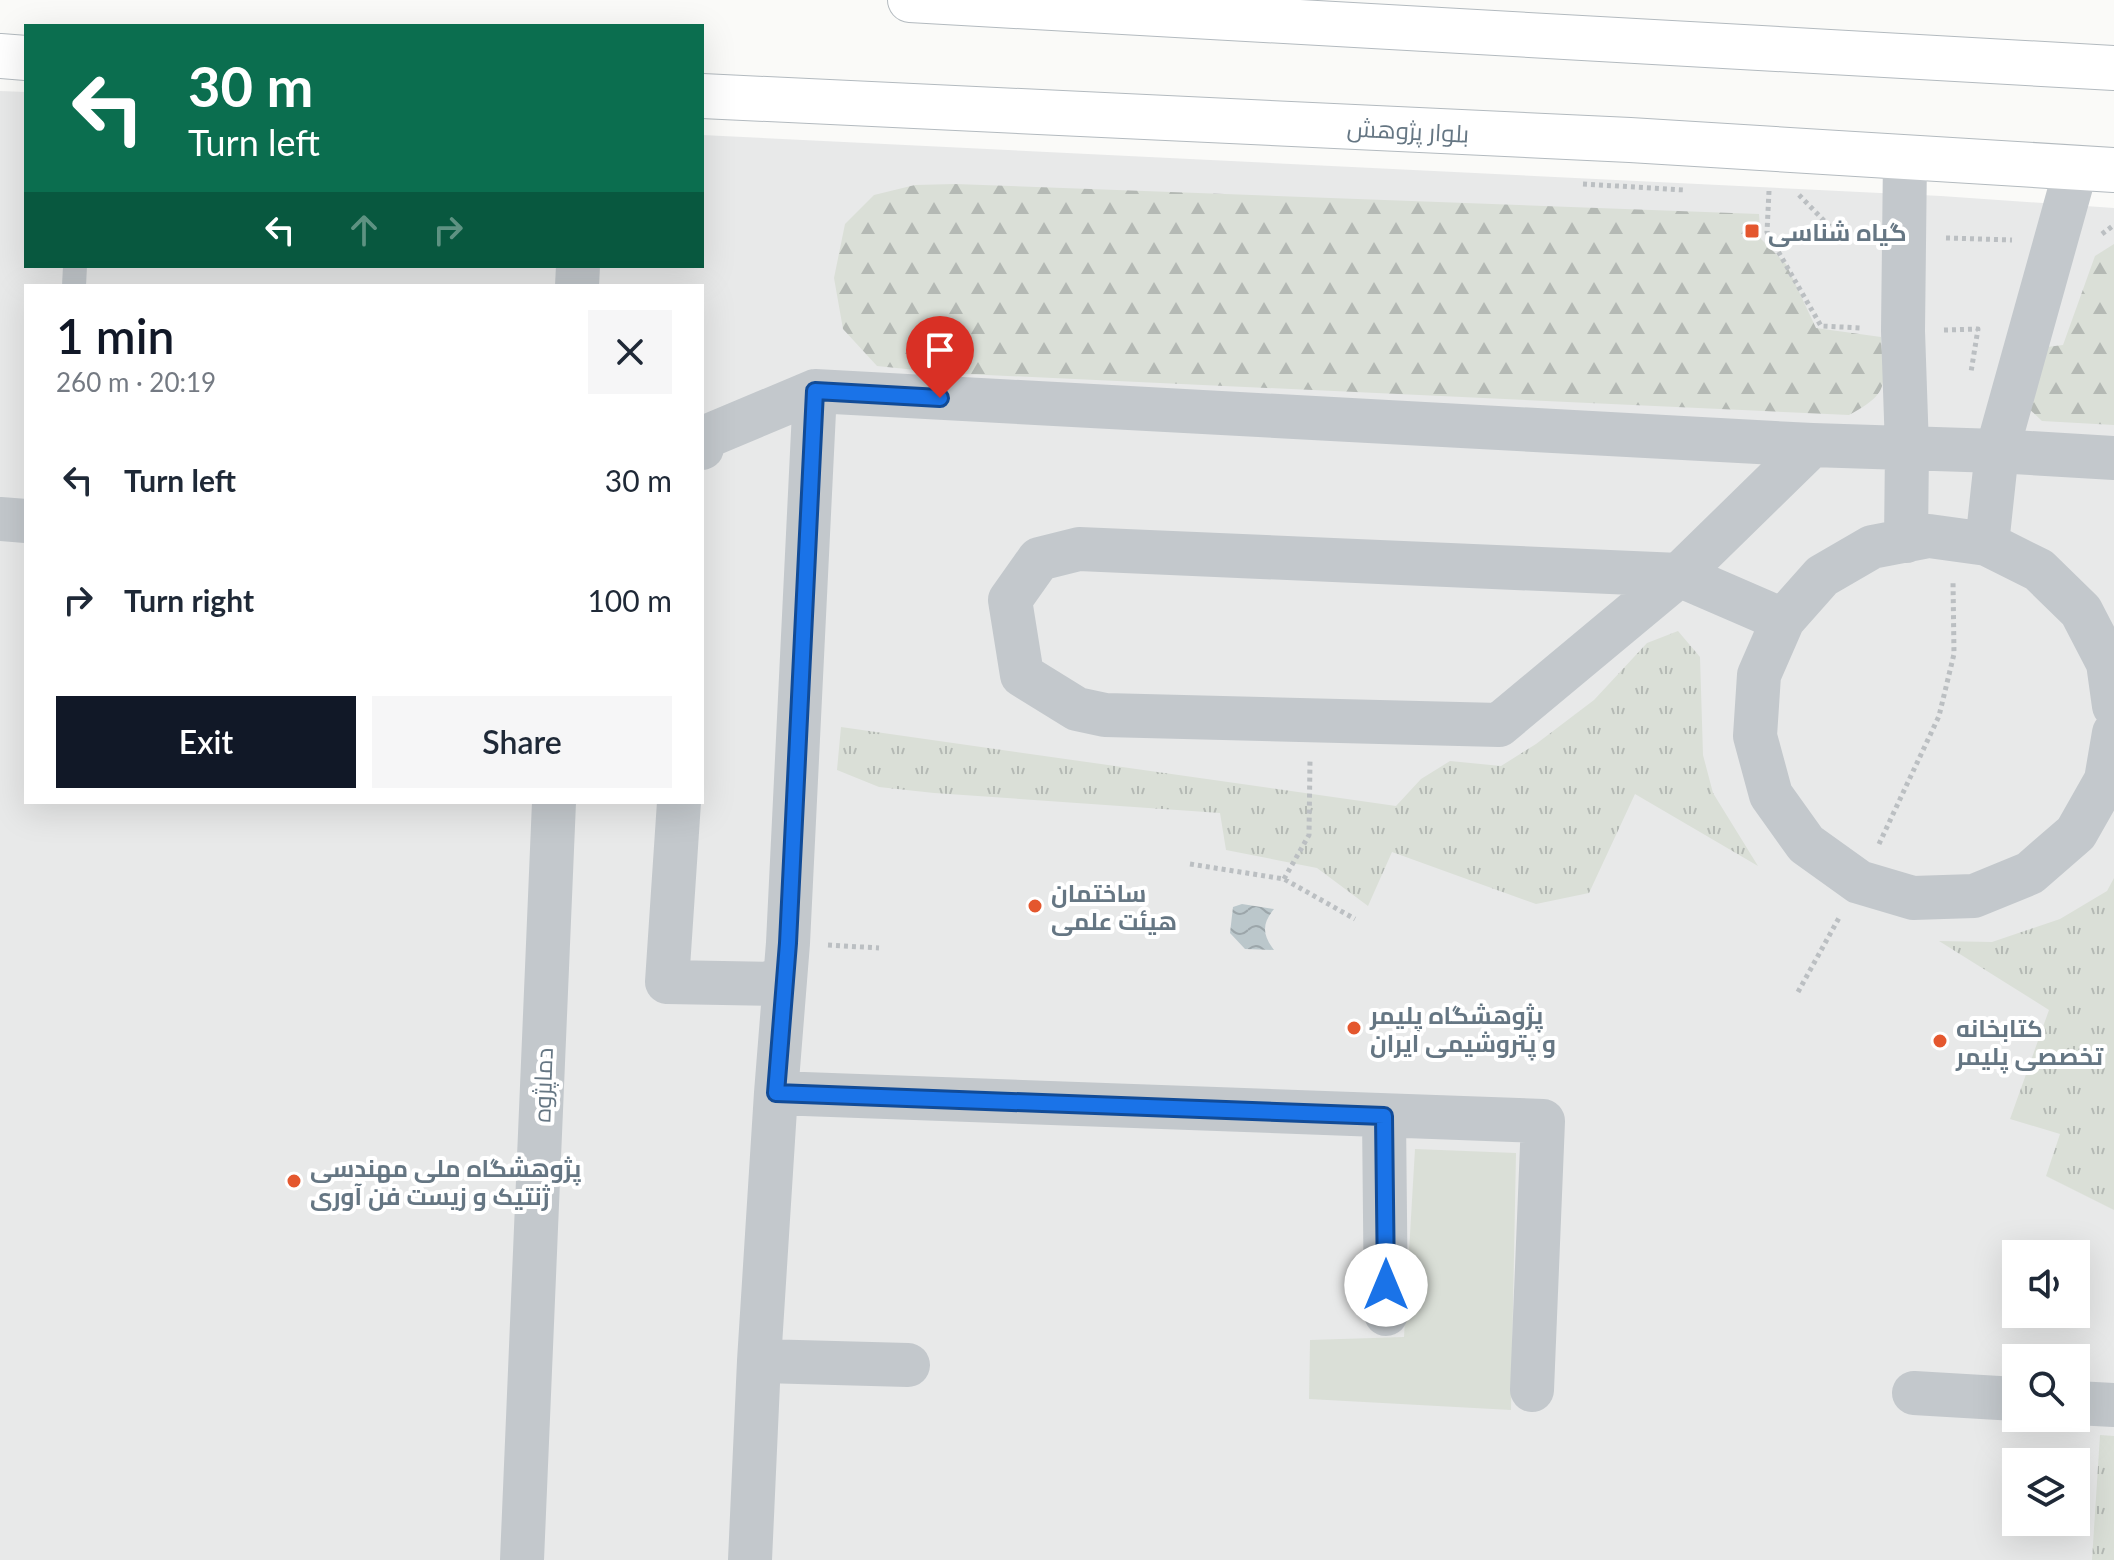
<!DOCTYPE html>
<html lang="en">
<head>
<meta charset="utf-8">
<style>
	body { margin:0; font-family:Lato,Cairo,sans-serif; background:#f6f6f7; color:#1f2937; height:100vh; display:flex; flex-direction:column; font-size:30px; white-space:nowrap }
	* { box-sizing:border-box; margin:0 }
	p { font-size:26px; color:#747a83 }
	.icon { flex:none; width:44px; height:44px; fill:none; stroke:currentColor; stroke-width:2; stroke-linecap:round; stroke-linejoin:round }
	.map { position:relative; flex:1; overflow:hidden }
	.panel { position:absolute; left:24px; top:284px; width:680px; height:520px; display:flex; flex-direction:column; background:#fff; border-radius:0px; box-shadow:0 8px 32px #0002 }
	.panel>* { flex:none }
	.guide { position:absolute; left:24px; top:24px; width:680px; height:244px; border-radius:0px; box-shadow:0 8px 32px #0002; background:#0b6e4f; color:#fff; overflow:hidden }
	.controls { position:absolute; left:2002px; top:1240px; display:grid; gap:16px }
	.controls a { display:grid; place-items:center; width:88px; height:88px; border-radius:0px; background:#fff; box-shadow:0 8px 32px #0002; font-size:40px }
	.pin { position:absolute; display:grid; place-items:center; width:68px; height:68px; color:#fff; margin:-82px -34px; border-radius:50% 50% 50% 0; rotate:-45deg; box-shadow:0 0 8px #0007 }
	.pin .icon { rotate:45deg }
	.me { position:absolute; width:88px; margin:-44px; rotate:0deg; stroke-linejoin:round; filter:drop-shadow(0 0 6px #0008) }
	.turn { display:flex; align-items:center; gap:28px; height:168px; padding:0 32px; font-size:36px }
	.turn .icon { width:104px; height:104px; stroke-width:2.5 }
	.turn b { display:block; font-size:56px; line-height:68px }
	.lanes { display:flex; align-items:center; height:76px; padding:0 32px; background:#0003; justify-content:center; gap:40px; direction:ltr }
	.lanes .off { opacity:.35 }
	.round { display:grid; place-items:center; flex:none; width:84px; height:84px; border-radius:0px; background:#f6f6f7 }
	.summary { display:flex; align-items:center; justify-content:space-between; height:136px; padding:0 32px }
	h1 { font-size:48px; font-weight:600; line-height:60px; color:#111827 }
	.cta { display:flex; gap:16px; margin-top:auto; padding:16px 32px }
	.cta a { flex:1; height:92px; border-radius:0px; background:#111827; color:#fff; font-size:32px; font-weight:600; line-height:92px; text-align:center }
	.cta a+a { background:#f6f6f7; color:#1f2937 }
	ul { padding:0; list-style:none }
	li { display:flex; align-items:center; gap:24px; height:120px; padding:0 32px }
	li div { flex:1 }
	li b { display:block; font-size:30px }
	li em { font-style:normal }
	.map>svg:first-child { display:block }
	.built { fill:#e8e9e9; fill-rule:evenodd }
	.grass { fill:url(#grass-tufts) }
	.forest { fill:url(#forest-firs) }
	.garden { fill:#dadfd7 }
	.water { fill:url(#water-waves) }
	.lines { fill:none; stroke-linecap:round; stroke-linejoin:round }
	.secondary-casing { stroke:#b3babf; stroke-width:46 }
	.path { stroke:#bbbfc2; stroke-width:5; stroke-dasharray:4 4; stroke-linecap:butt }
	.lane { stroke:#c3c8cc; stroke-width:24 }
	.street { stroke:#c3c8cc; stroke-width:44 }
	.secondary { stroke:#fff; stroke-width:44 }
	.route-casing { stroke:#114b97; stroke-width:20 }
	.route { stroke:#1a73e8; stroke-width:14 }
	.poi-dot { fill:#e4572e; stroke:#fff; stroke-width:3 }
	.labels { text-anchor:middle; dominant-baseline:central; stroke-width:8; stroke-linejoin:round; paint-order:stroke }
	.street-label { font-size:24px; fill:#657683; stroke:#fff }
	.poi-label { font-size:24px; font-weight:bold; fill:#657683; stroke:#fff; text-anchor:start }
</style>
</head>
<body>
<div class="map">
<svg width="2114" height="1560" viewBox="0 0 2114 1560">
	<defs>
		<pattern id="grass-tufts" width="24" height="20" patternUnits="userSpaceOnUse" patternTransform="scale(2)"><rect width="24" height="20" fill="#dadfd7"/><path d="M3 7l-1-3M5 7V3M7 7l1-3M15 17l-1-3M17 17v-4M19 17l1-3" fill="none" stroke="#b4b9b4"/></pattern>
		<pattern id="forest-firs" width="22" height="20" patternUnits="userSpaceOnUse" patternTransform="scale(2)"><rect width="22" height="20" fill="#dadfd7"/><path d="M5 1l3.5 6h-7zM16 11l3.5 6h-7z" fill="#b4b9b4"/></pattern>
		<pattern id="water-waves" width="16" height="10" patternUnits="userSpaceOnUse" patternTransform="scale(2)"><rect width="16" height="10" fill="#bbc7cb"/><path d="M0 5q4-4 8 0t8 0" fill="none" stroke="#9ca6aa"/></pattern>
	</defs>
	<rect width="100%" height="100%" fill="#fafaf8"/>
	<path class="built" d="M 0,91 L 26,92 L 26,266 L 702,266 L 702,135 L 1941,196 L 2114,208 L 2114,1560 L 0,1560 ZM 26,286 L 702,286 L 702,802 L 26,802 ZM 2016,1254 L 2076,1254 L 2076,1314 L 2016,1314 ZM 2016,1358 L 2076,1358 L 2076,1418 L 2016,1418 ZM 2016,1462 L 2076,1462 L 2076,1522 L 2016,1522 Z"/>
	<path class="grass" d="M 1678,631 L 1700,657 L 1703,755 L 1713,793 L 1758,866 L 1635,794 L 1589,893 L 1536,904 L 1392,852 L 1368,906 L 1317,868 L 1226,850 L 1220,813 L 934,793 L 879,787 L 837,770 L 841,727 L 1396,806 L 1421,779 L 1450,761 L 1501,766 L 1536,744 L 1594,700 L 1647,643 Z
		M 2114,878 L 2114,1210 L 2046,1176 L 2060,1134 L 2010,1119 L 2049,1010 L 1939,941 L 1992,942 L 2060,919 L 2107,891 Z
		M 2100,1435 L 2114,1436 L 2114,1560 L 2092,1560 Z"/>
	<path class="forest" d="M 955,184 L 1759,214 L 1761,239 L 1786,264 L 1816,328 L 1881,337 C 1883,383 1894,391 1849,415 L 945,373 L 877,366 L 843,329 L 834,278 L 845,224 L 874,195 L 915,185 Z
		M 2114,244 L 2114,425 L 2042,421 L 2025,405 L 2039,348 L 2063,345 L 2095,256 Z"/>
	<path class="garden" d="M 1415,1149 L 1516,1153 L 1511,1410 L 1309,1399 L 1310,1340 L 1404,1337 Z"/>
	<path class="water" d="M 1242,904 L 1274,909 C 1262,924 1262,934 1274,950 L 1245,949 L 1230,933 L 1233,907 Z"/>
	<g class="lines">
		<g class="secondary-casing">
			<path id="secondary" d="M 910,0 L 2114,68
				M 0,56 L 26,58
				M 702,96 L 1630,140 L 2114,170"/>
		</g>
		<path class="path" d="M 1583,184 L 1685,190
			M 1769,191 L 1767,232 L 1821,326 L 1862,328
			M 1799,195 L 1836,233 L 1864,234
			M 2102,234 L 2114,225
			M 1946,238 L 2012,240
			M 1944,330 L 1978,329 L 1971,372
			M 1879,844 L 1939,716 L 1954,654 L 1953,581
			M 1190,864 L 1284,879 L 1355,919
			M 1284,879 L 1309,835 L 1310,760
			M 828,945 L 879,948
			M 1798,992 L 1840,916"/>
		<path class="lane" d="M 74,286 L 75,266"/>
		<path class="street" d="M 1905,158 L 1903,331 L 1907,448 L 1906,541
			M 577,286 L 578,266
			M 702,448 L 703,438 L 815,391
			M 0,519 L 26,521
			M 1987,544 L 1997,451 L 2076,168
			M 1079,549 L 1679,575 L 1499,725 L 1105,715 L 1077,709 L 1022,675 L 1010,600 L 1039,559 Z
			M 1783,620 L 1679,575 L 1812,445
			M 2114,706 L 2108,663 L 2081,611 L 2039,570 L 1987,544 L 1929,536 L 1872,547 L 1822,576 L 1783,620 L 1759,675 L 1755,736 L 1771,795 L 1806,844 L 1859,882 L 1913,898 L 1974,896 L 2030,873 L 2076,833 L 2106,780 L 2114,733
			M 679,802 L 667,982 L 784,984
			M 776,1093 L 1543,1121 L 1532,1390
			M 1384,1116 L 1386,1314
			M 759,1361 L 908,1365
			M 1914,1393 L 2016,1399
			M 2076,1403 L 2114,1405
			M 522,1560 L 554,802
			M 750,1560 L 759,1361 L 776,1093 L 788,943 L 815,391 L 1812,445 L 1997,451 L 2114,458"/>
		<use href="#secondary" class="secondary"/>
	</g>
	<g class="lines">
		<g class="route-casing">
			<path id="route" d="M 940,398 L 815,391 L 788,943 L 776,1093 L 1384,1116 L 1386,1285"/>
		</g>
		<use href="#route" class="route"/>
	</g>
	<g class="poi-dot">
		<rect x="1744" y="223" width="16" height="16" rx="4"/>
		<circle cx="1035" cy="906" r="8"/>
		<circle cx="1354" cy="1028" r="8"/>
		<circle cx="1940" cy="1041" r="8"/>
		<circle cx="294" cy="1181" r="8"/>
	</g>
	<g class="labels">
		<g class="street-label">
			<text transform="translate(1408 130) rotate(3)">بلوار پژوهش</text>
			<text transform="translate(542 1085) rotate(-88)">دماپژوه</text>
		</g>
		<g class="poi-label">
			<text x="1768" y="231">گیاه شناسی</text>
			<text x="1051" y="892">ساختمان<tspan x="1051" dy="28">هیئت علمی</tspan></text>
			<text x="1370" y="1014">پژوهشگاه پلیمر<tspan x="1370" dy="28">و پتروشیمی ایران</tspan></text>
			<text x="1956" y="1027">کتابخانه<tspan x="1956" dy="28">تخصصی پلیمر</tspan></text>
			<text x="310" y="1167">پژوهشگاه ملی مهندسی<tspan x="310" dy="28">ژنتیک و زیست فن آوری</tspan></text>
		</g>
	</g>
</svg>
<div class="controls">
<a><svg class="icon" aria-label="sound" viewBox="0 0 24 24"><path d="M4 9h4l5-4v14l-5-4H4zM17 9q2 3 0 6"/></svg></a>
<a><svg class="icon" aria-label="search" viewBox="0 0 24 24"><circle cx="10" cy="10" r="6"/><path d="M15 15l6 6"/></svg></a>
<a><svg class="icon" aria-label="layers" viewBox="0 0 24 24"><path d="M12 4l9 5-9 5-9-5zM3 14l9 5 9-5"/></svg></a>
</div>
<div class="pin" style="left:940px;top:398px;background:#d93025"><svg class="icon" aria-label="arrive" viewBox="0 0 24 24"><path d="M6 21V4h12l-3 4 3 4H6"/></svg></div>
<svg class="me" style="left:1386px;top:1285px" viewBox="-20 -20 40 40"><circle r="19" fill="#fff"/><path d="M0-13L10 11 0 6-10 11z" fill="#1a73e8"/></svg>
<div class="guide">
<div class="turn"><svg class="icon" aria-label="left" viewBox="0 0 24 24"><path d="M17 20v-9H6M10 6l-5 5 5 5"/></svg><div><b>30 m</b>Turn left</div></div>
<div class="lanes"><svg class="icon" aria-label="left" viewBox="0 0 24 24"><path d="M17 20v-9H6M10 6l-5 5 5 5"/></svg><svg class="icon off" aria-label="ahead" viewBox="0 0 24 24"><path d="M12 20V5M6 11l6-6 6 6"/></svg><svg class="icon off" aria-label="right" viewBox="0 0 24 24"><path d="M7 20v-9h11M14 6l5 5-5 5"/></svg></div>
</div>
<section class="panel">
<div class="summary"><div><h1>1 min</h1><p>260 m · 20:19</p></div><a class="round"><svg class="icon" aria-label="close" viewBox="0 0 24 24"><path d="M6 6l12 12M18 6L6 18"/></svg></a></div>
<ul>
<li><svg class="icon" aria-label="left" viewBox="0 0 24 24"><path d="M17 20v-9H6M10 6l-5 5 5 5"/></svg><div><b>Turn left</b></div><em>30 m</em></li>
<li><svg class="icon" aria-label="right" viewBox="0 0 24 24"><path d="M7 20v-9h11M14 6l5 5-5 5"/></svg><div><b>Turn right</b></div><em>100 m</em></li>
</ul>
<div class="cta"><a>Exit</a><a>Share</a></div>
</section>
</div>
</body>
</html>
